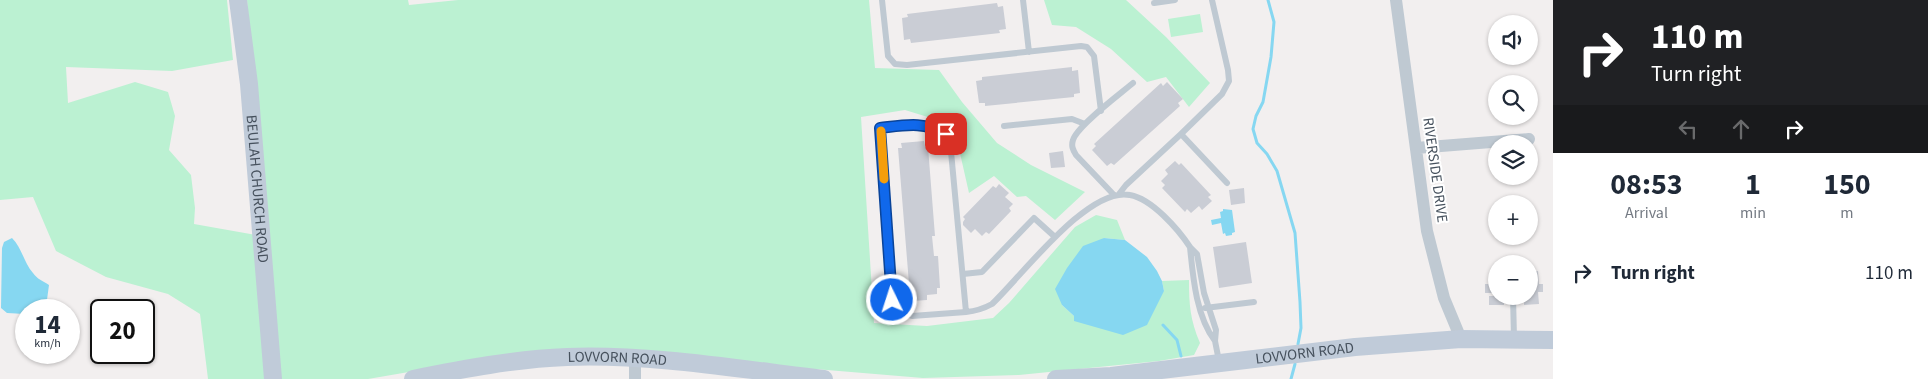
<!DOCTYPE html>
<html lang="en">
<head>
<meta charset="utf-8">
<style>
	body { margin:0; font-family:"Source Sans 3",sans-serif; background:#f2f2f3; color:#1f2937; height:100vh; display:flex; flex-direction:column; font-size:19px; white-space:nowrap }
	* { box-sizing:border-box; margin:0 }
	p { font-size:16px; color:#747a83 }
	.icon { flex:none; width:28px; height:28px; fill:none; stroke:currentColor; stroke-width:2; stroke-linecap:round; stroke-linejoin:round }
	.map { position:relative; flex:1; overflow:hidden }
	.side { display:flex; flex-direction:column; background:#fff; width:375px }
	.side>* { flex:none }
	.top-card { background:#202124; color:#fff; overflow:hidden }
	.tools { position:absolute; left:1488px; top:15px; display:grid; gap:10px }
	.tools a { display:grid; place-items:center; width:50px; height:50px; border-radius:50%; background:#fff; box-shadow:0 1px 4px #0004; font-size:25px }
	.speed { position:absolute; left:15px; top:299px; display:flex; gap:10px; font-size:25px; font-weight:700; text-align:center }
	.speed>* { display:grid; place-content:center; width:65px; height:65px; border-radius:50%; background:#fff; box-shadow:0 1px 4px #0004; line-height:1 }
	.speed small { font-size:12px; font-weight:400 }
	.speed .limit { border:2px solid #111; border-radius:8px; background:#fff; color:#111 }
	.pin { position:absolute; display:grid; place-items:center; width:42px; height:42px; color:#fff; margin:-21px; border-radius:10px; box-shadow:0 2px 8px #0006 }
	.me { position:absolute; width:55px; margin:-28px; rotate:356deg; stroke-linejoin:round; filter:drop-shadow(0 0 4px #0008) }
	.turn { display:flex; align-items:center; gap:18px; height:105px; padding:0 15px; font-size:22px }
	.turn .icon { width:65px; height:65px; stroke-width:2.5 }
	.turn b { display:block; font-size:35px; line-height:42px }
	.lanes { display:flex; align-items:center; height:48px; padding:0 15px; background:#0003; justify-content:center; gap:25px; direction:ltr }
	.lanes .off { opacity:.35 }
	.eta { display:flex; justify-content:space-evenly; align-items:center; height:85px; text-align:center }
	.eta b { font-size:30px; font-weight:700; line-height:35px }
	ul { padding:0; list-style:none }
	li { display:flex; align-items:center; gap:15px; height:70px; padding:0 15px }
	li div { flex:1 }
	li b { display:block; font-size:19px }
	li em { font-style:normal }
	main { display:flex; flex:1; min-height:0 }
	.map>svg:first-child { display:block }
	.green { fill:#bbf1d2 }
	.water { fill:#86d7f1 }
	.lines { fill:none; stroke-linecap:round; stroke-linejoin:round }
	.stream { stroke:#86d7f1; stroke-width:3 }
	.building { fill:#cacdd5 }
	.lane { stroke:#bfc9d2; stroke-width:6 }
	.street { stroke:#bfc9d2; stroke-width:12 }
	.secondary { stroke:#c0cbd9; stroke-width:18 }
	.route-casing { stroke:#0a4499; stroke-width:12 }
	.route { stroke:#1068eb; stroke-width:9 }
	.slow { stroke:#f59e0b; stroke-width:9 }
	.labels { text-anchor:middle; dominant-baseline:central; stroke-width:4; stroke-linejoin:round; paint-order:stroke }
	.street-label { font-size:15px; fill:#46515d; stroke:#fff }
</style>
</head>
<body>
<main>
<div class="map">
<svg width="1553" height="379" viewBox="0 0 1553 379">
	<rect width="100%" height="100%" fill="#f2efef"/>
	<path class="green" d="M 0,0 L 227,0 L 233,60 L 172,71 L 66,67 L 68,103 L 135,82 L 168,92 L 175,116 L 169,150 L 191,175 L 195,208 L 194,224 L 256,235 L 267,379 L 208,379 L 200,314 L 168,294 L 106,277 L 56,251 L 33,197 L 0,200 Z
		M 247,0 L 408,0 L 409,5 L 458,0 L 869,0 L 875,68 L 939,70 L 962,102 L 997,143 L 1031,165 L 1085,192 L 1055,220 L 1026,196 L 1017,197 L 994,176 L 969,193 L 957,140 L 944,122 L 905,110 L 861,117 L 874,323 L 927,326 L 993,318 L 1009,303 L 1075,227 L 1096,215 L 1117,220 L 1125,240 L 1104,238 L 1062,305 L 1074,316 L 1164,291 L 1162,281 L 1189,280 C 1189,304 1190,320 1200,343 L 1194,355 L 1159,361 L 1019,375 L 923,378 L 815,369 L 467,362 L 368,379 L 280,379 Z
		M 1044,0 L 1126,0 L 1166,37 L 1210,83 L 1189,107 L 1166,77 L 1147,82 L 1111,49 L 1076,27 L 1052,25 Z
		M 1200,14 L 1203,32 L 1171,37 L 1168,19 Z"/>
	<path class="water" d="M 1223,209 L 1232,210 L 1235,232 L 1232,233 L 1232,235 L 1226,236 L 1225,233 L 1223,234 L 1221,223 L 1212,225 L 1211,220 L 1221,218 L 1220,212 L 1223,211 Z
		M 12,238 C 22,248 24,263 33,273 C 37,279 43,281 49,285 L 46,307 L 44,310 L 26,310 L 26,314 L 25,314 L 7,313 L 1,308 L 2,248 L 4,242 Z
		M 1104,238 L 1125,240 L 1147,257 L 1157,271 L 1162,281 L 1164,291 L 1147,325 L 1123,335 L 1074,321 L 1074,316 L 1062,305 L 1055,289 L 1067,268 L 1083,246 Z"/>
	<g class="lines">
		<path class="stream" d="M 1268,0 L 1274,22 L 1271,57 L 1263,102 L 1256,116 L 1253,129 L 1257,143 L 1267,154 L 1277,171 L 1295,233 L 1300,302 L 1301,328 L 1298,344
			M 1163,325 L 1177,340 L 1181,356
			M 1291,379 L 1295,364"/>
	</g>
	<path class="building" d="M 997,3 L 998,7 L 1003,6 L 1006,29 L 999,30 L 1000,33 L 911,43 L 910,39 L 904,40 L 902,18 L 908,17 L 907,14 Z
		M 1072,67 L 1072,71 L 1078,70 L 1080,93 L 1074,94 L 1074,97 L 985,106 L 985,103 L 979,103 L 976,81 L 982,80 L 982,77 Z
		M 1167,82 L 1183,99 L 1178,103 L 1180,106 L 1114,165 L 1111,163 L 1107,166 L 1092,150 L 1096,146 L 1094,144 L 1161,83 L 1163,86 Z
		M 924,141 L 925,147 L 928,147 L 935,236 L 932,236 L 934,256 L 938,256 L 940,288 L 937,288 L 937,294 L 927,295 L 927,300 L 913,301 L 913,296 L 910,296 L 898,148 L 902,148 L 901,143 Z
		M 1063,151 L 1065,167 L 1051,168 L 1049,153 Z
		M 1175,161 L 1179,165 L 1181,163 L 1211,195 L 1208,197 L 1212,201 L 1202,210 L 1199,206 L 1191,213 L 1187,209 L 1185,212 L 1162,188 L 1165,185 L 1161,181 L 1168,174 L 1165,170 Z
		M 999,184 L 1009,193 L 1005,197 L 1013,204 L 1009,208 L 1011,211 L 989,234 L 986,232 L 982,236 L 975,229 L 971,233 L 963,225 L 963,222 L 965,219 L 963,217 L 993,186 L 996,188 Z
		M 1244,188 L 1245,203 L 1231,205 L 1229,190 Z
		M 1246,242 L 1252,283 L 1219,288 L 1213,247 Z
		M 1538,271 L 1539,284 L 1543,284 L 1543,292 L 1538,292 L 1539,304 L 1524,305 L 1524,296 L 1529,296 L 1529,272 Z
		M 1485,284 L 1496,284 L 1496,293 L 1485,293 Z
		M 1489,296 L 1504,296 L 1504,305 L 1489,305 Z"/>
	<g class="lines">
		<path class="lane" d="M 882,0 L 888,56 L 895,64 L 907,65 L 1081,46 L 1087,47 L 1094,56 L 1101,111
			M 1023,0 L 1029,52
			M 1154,3 L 1175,0
			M 1004,126 L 1072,119 L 1085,124
			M 1181,134 L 1222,94 L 1229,81 L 1228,70 L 1212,0
			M 1119,194 L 1126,185 L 1181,134 L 1227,183
			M 1114,195 L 1076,155 C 1073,150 1071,146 1073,140 C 1077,126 1120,94 1133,83
			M 963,274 L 982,272 L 1034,218 L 1055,237
			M 1513,296 L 1514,338
			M 1205,308 L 1254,302
			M 966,312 L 950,141 C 937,117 902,126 880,128 L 892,301 C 895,310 902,313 912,316 L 966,312 C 976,311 983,309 992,304 C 1021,277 1088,186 1130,195 C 1152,199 1178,229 1190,247
			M 1215,341 C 1196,316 1193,277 1190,247 L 1197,254 L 1204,293 L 1216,330 L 1215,341 L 1219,361"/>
		<path class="street" d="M 1396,0 L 1427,231 L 1444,298 L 1461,339
			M 1416,148 L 1529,139
			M 635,358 L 635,379"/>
		<g class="secondary">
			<path id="s1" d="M 238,0 L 249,84 L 273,379"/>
			<path id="s2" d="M 413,379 C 463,369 515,359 567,357 C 652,354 739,369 824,379"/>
			<path id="s3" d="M 1056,379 L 1111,376 L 1355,347 L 1461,339 L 1553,340"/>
		</g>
	</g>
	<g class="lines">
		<g class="route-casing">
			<path id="route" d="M 892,300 L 880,128 C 906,125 923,121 946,134"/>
		</g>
		<use href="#route" class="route"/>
		<path class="slow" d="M 881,131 L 884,179"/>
	</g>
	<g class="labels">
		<g class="street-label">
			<text transform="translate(1435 170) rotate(82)">RIVERSIDE DRIVE</text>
			<text stroke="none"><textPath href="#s1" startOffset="190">BEULAH CHURCH ROAD</textPath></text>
			<text stroke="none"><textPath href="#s3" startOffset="250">LOVVORN ROAD</textPath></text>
			<text stroke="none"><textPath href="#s2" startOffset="206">LOVVORN ROAD</textPath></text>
		</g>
	</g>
</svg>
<div class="tools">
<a><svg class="icon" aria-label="sound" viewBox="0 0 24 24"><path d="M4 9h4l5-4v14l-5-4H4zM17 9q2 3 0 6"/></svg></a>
<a><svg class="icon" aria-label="search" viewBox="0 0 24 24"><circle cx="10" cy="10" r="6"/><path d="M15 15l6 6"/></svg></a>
<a><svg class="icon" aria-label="layers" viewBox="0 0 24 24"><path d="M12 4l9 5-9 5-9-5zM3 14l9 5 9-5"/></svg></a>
<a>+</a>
<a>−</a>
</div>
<div class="speed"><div>14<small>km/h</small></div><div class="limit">20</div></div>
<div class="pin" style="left:946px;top:134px;background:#d93025"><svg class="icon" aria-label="arrive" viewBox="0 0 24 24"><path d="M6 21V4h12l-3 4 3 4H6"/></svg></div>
<svg class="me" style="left:892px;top:300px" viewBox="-20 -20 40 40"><circle r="17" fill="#1068eb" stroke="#fff" stroke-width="3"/><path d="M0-11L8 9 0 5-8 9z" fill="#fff"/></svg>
</div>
<section class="side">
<div class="top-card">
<div class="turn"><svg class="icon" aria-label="right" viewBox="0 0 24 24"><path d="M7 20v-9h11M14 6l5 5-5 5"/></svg><div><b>110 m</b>Turn right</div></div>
<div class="lanes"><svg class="icon off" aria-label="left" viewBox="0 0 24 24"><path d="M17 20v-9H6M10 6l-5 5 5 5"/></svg><svg class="icon off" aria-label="ahead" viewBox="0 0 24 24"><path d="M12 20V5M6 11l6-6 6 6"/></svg><svg class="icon" aria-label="right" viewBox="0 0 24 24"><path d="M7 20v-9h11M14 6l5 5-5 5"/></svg></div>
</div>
<div class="eta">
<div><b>08:53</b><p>Arrival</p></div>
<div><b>1</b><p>min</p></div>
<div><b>150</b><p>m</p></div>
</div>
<ul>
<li><svg class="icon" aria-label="right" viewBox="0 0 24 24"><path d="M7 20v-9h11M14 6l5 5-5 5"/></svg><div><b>Turn right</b></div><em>110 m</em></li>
</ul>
</section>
</main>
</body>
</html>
